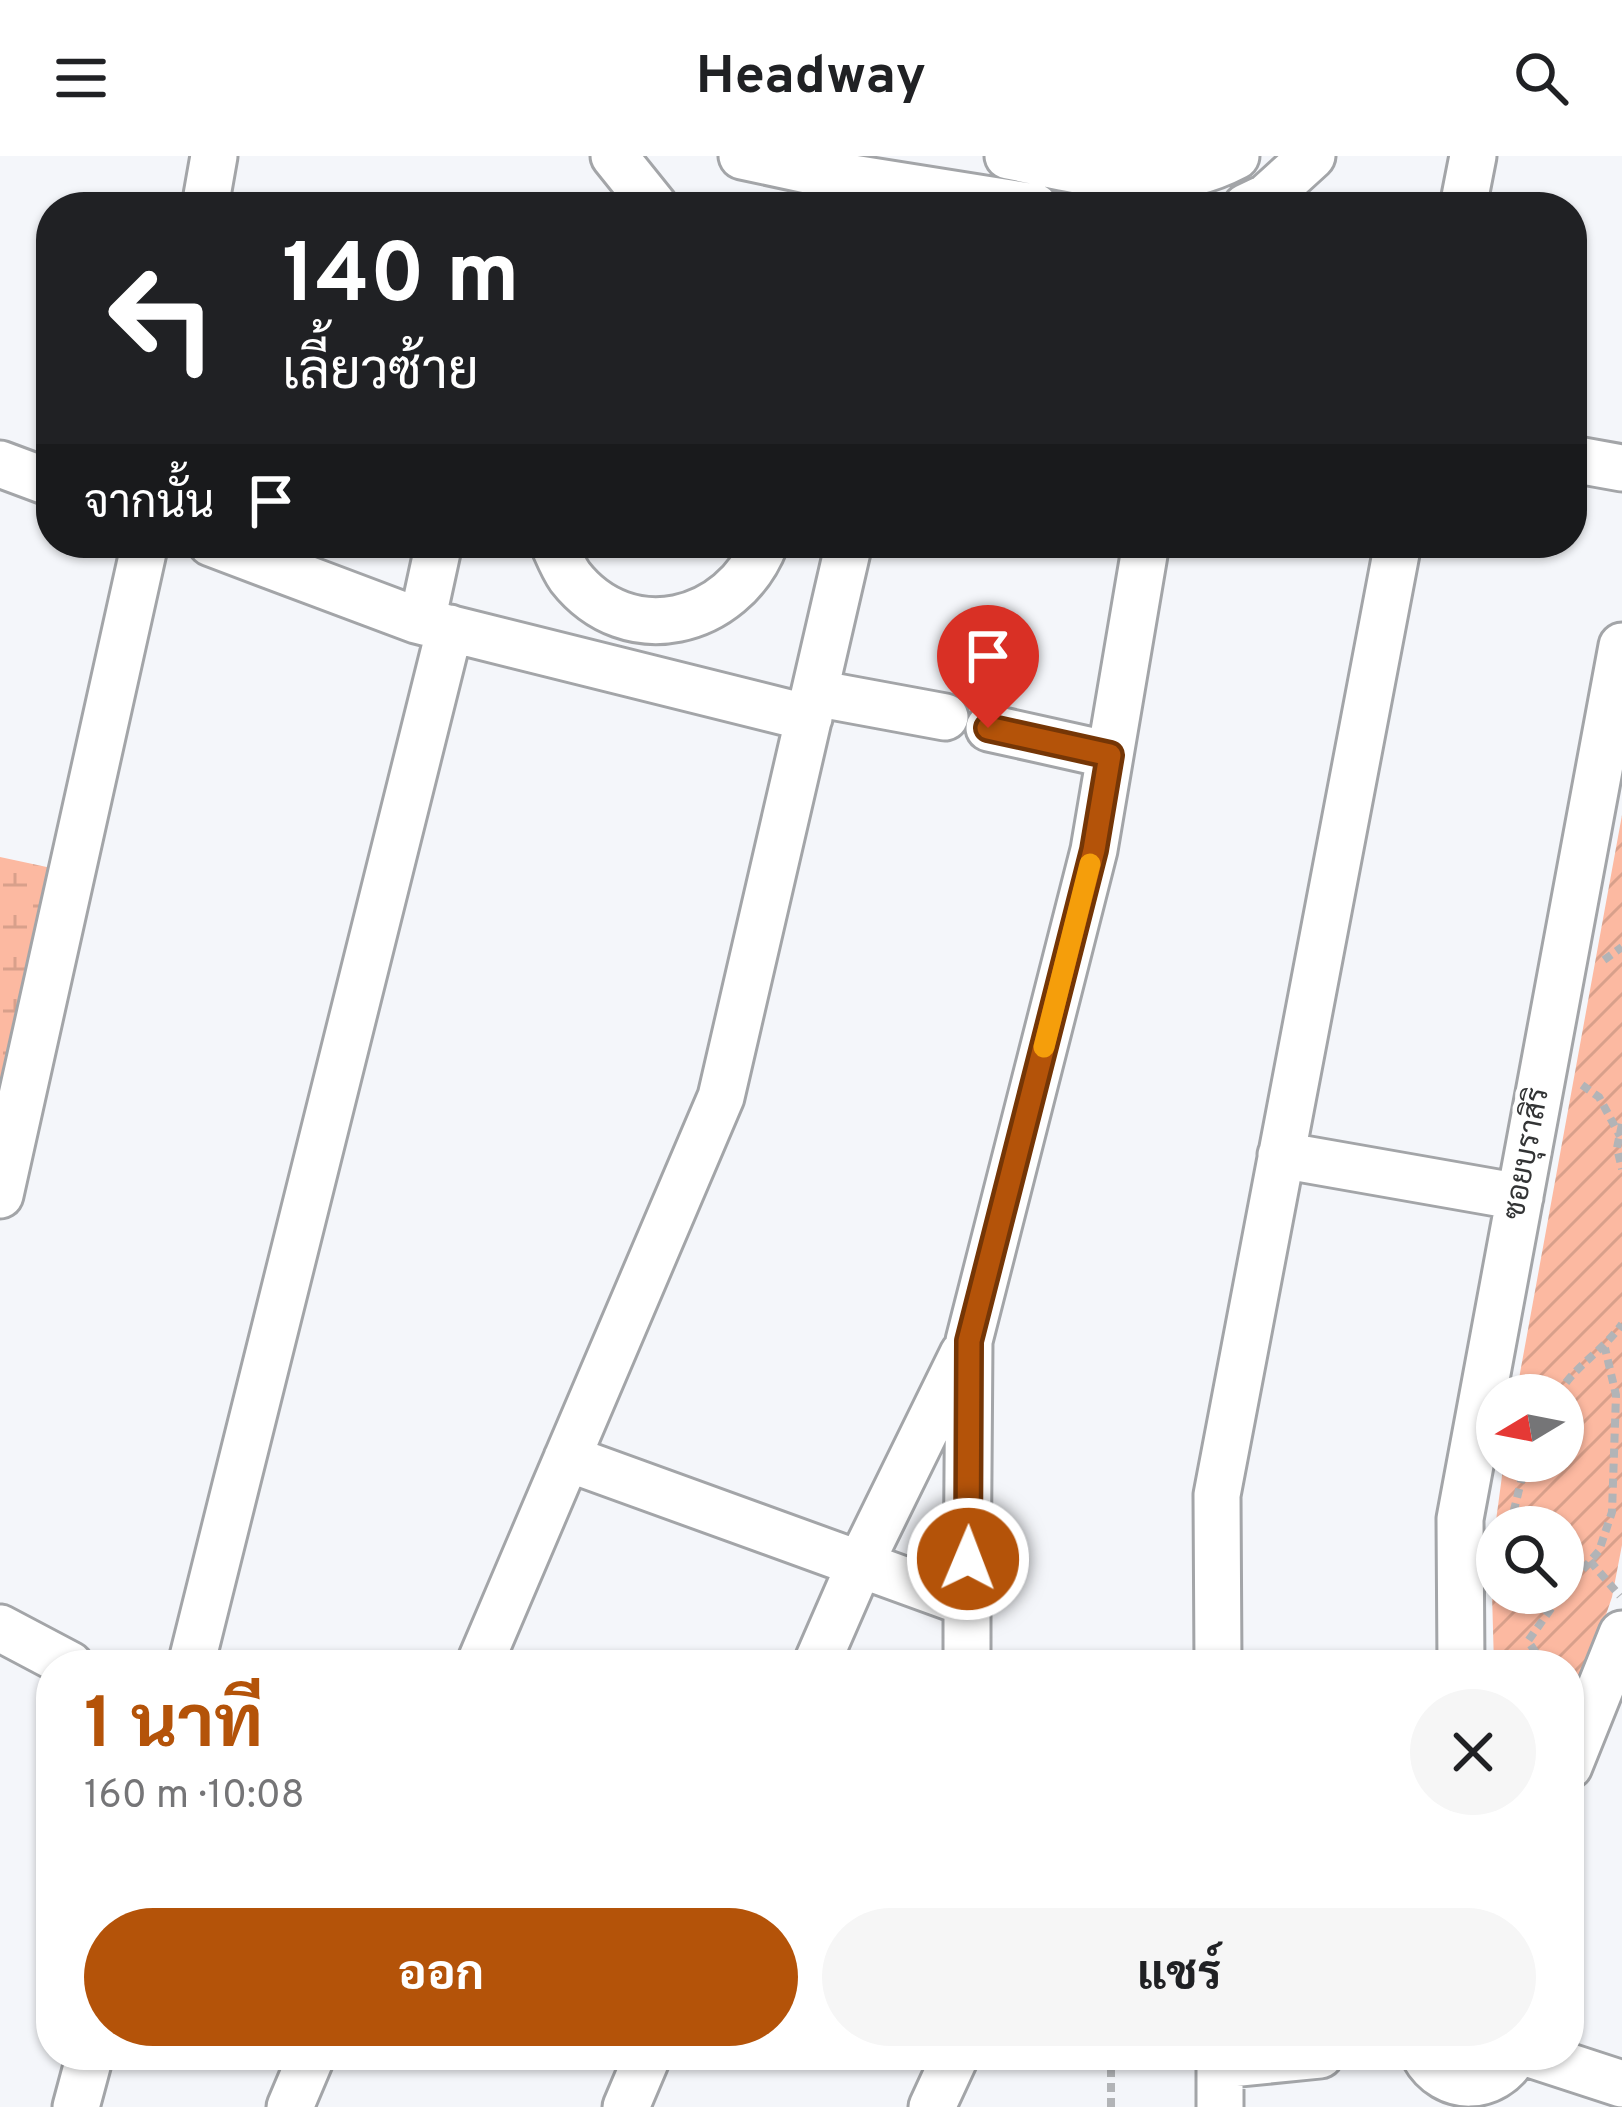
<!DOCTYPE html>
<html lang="th">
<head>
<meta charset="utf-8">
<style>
	body { margin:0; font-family:Overpass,Sarabun,sans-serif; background:#f6f6f6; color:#202124; height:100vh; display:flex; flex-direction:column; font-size:45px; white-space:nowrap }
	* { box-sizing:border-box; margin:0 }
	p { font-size:39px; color:#757577 }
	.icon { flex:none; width:66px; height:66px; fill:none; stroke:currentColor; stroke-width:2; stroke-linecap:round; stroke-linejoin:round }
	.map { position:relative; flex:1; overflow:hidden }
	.panel { position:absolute; left:36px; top:1494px; width:1548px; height:420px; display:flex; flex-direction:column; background:#fff; border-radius:48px; box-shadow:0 3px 9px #0004 }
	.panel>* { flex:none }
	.top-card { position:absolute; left:36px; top:36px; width:1551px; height:366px; border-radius:48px; box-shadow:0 3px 9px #0004; background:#202124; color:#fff; overflow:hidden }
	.needle { width:78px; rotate:260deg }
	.fabs { position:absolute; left:1476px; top:1218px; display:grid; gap:24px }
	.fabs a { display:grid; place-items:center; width:108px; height:108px; border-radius:50%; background:#fff; box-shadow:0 3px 9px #0004; font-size:60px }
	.pin { position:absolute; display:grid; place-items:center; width:102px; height:102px; color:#fff; margin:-123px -51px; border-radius:50% 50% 50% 0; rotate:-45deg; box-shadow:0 0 12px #0007 }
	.pin .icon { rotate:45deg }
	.me { position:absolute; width:132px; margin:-66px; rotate:1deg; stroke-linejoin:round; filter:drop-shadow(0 0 9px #0008) }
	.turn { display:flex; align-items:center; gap:42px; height:252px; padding:0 48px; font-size:54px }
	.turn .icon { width:156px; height:156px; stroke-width:2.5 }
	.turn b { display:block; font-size:84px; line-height:102px }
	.then { display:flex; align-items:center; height:114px; padding:0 48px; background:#0003; gap:24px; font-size:45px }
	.round { display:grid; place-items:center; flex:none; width:126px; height:126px; border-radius:63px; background:#f6f6f6 }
	.headline { display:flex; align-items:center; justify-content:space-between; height:204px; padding:0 48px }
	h1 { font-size:72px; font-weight:700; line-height:90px; color:#b45309 }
	.primary-button { display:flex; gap:24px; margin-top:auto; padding:24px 48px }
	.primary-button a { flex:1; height:138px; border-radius:72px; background:#b45309; color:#fff; font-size:48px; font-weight:700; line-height:138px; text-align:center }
	.primary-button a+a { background:#f6f6f6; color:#202124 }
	header { display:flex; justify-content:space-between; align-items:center; height:156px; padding:0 48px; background:#fff; font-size:54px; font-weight:700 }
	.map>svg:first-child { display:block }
	.wetland { fill:url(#wetland-marsh) }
	.garden { fill:url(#garden-furrows); fill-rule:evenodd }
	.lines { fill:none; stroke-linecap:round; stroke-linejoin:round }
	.minor-casing { stroke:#a3a5a8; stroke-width:51 }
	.path { stroke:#b2b4b7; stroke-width:8; stroke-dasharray:9 6; stroke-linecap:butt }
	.minor { stroke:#fff; stroke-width:45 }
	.route-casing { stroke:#753606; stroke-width:30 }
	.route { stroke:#b45309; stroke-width:21 }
	.slow { stroke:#f59e0b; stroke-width:21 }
	.labels { text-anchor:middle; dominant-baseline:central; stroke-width:9; stroke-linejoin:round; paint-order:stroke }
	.street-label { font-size:30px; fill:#333435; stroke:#fff }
</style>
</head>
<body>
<header><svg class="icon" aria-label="menu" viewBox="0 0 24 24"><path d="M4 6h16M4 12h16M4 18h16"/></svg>Headway<svg class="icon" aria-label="search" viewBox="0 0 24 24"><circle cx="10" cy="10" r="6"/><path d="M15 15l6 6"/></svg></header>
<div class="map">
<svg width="1622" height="1951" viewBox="0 0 1622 1951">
	<defs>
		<pattern id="wetland-marsh" width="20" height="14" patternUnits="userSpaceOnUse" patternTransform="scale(3)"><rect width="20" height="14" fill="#fcb9a1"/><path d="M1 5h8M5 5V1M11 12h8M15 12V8" fill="none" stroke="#d8a08b"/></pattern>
		<pattern id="garden-furrows" width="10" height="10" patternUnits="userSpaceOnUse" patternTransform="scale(3)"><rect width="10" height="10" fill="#fcb9a1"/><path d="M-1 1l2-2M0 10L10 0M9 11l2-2" fill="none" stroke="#d8a08b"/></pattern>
	</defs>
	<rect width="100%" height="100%" fill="#f4f6fa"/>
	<path class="wetland" d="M 0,701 L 56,713 L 0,955 Z"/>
	<path class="garden" d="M 1622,659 L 1622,1389 L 1612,1441 L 1569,1568 L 1569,1509 L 1494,1509 L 1491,1402 L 1504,1305 L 1563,1305 L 1563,1239 L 1516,1239 ZM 1497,1371 L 1563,1371 L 1563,1437 L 1497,1437 Z"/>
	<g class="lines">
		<g class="minor-casing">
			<path id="minor" d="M 614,0 L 655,51
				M 742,0 L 821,17 L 1035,51
				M 1008,0 C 1089,15 1158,41 1236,0
				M 205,51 L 214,0
				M 1246,51 L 1267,41 L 1312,0
				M 1463,51 L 1473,0
				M 1572,303 L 1622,312
				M 0,308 L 51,327
				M 211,387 L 416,464 L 809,562
				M 553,387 C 558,398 563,411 570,421 C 628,495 733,469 765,387
				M 422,465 L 439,387
				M 815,537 L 945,561
				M 989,572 L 1110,599
				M 1281,999 L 1520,1041
				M 0,1039 L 145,387
				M 567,1302 L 967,1447 L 969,1185 L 1094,694 L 1146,387
				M 0,1472 L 70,1509
				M 191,1509 L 450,472
				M 479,1509 L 721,941 L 849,387
				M 816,1509 L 860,1408 L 963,1198
				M 967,1509 L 967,1447
				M 1218,1509 L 1217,1339 L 1398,387
				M 1461,1509 L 1460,1363 L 1622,490
				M 1569,1610 L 1622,1478
				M 1220,1899 L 1220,1951
				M 1424,1899 C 1445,1937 1494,1936 1515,1899
				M 1533,1899 L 1622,1928
				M 1220,1909 L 1320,1899
				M 76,1951 L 90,1899
				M 290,1951 L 312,1899
				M 626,1951 L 648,1899
				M 932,1951 L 956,1899"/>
		</g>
		<path class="path" d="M 1604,804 L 1622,791
			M 1582,929 L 1599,941 L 1620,980
			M 1622,968 L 1617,992 L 1622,1013
			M 1558,1239 C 1571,1213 1603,1195 1622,1168
			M 1516,1371 L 1514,1354 L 1526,1305
			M 1590,1405 L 1620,1440
			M 1563,1436 L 1599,1395 L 1612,1356 L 1616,1239 L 1605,1192
			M 1544,1509 L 1528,1485 L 1562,1437
			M 1111,1951 L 1111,1899"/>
		<use href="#minor" class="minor"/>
	</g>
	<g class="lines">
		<g class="route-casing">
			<path id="route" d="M 968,1403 L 969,1185 L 1094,694 L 1110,599 L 988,572"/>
		</g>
		<use href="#route" class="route"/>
		<path class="slow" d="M 1044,891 L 1090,708"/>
	</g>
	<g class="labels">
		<g class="street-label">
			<text transform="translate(1528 998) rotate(-79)">ซอยบุราสิริ</text>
		</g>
	</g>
</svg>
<div class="fabs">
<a><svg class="needle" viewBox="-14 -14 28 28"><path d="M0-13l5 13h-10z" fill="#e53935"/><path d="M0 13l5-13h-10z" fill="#757577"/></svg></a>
<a><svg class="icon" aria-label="search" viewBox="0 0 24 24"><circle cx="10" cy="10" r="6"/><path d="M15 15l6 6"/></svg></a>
</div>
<div class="pin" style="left:988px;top:572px;background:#d93025"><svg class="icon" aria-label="arrive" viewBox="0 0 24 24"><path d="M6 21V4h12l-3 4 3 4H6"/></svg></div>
<svg class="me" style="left:968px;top:1403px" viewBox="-20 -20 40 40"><circle r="17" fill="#b45309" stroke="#fff" stroke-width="3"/><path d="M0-11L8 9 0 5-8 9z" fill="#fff"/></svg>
<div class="top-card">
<div class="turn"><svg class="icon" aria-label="left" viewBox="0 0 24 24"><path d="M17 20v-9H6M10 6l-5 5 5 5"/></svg><div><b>140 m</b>เลี้ยวซ้าย</div></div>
<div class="then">จากนั้น<svg class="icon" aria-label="arrive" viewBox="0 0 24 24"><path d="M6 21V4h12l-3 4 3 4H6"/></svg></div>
</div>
<section class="panel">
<div class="headline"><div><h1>1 นาที</h1><p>160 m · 10:08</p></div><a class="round"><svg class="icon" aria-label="close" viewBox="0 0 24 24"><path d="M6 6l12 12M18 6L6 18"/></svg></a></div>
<div class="primary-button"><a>ออก</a><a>แชร์</a></div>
</section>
</div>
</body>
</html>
